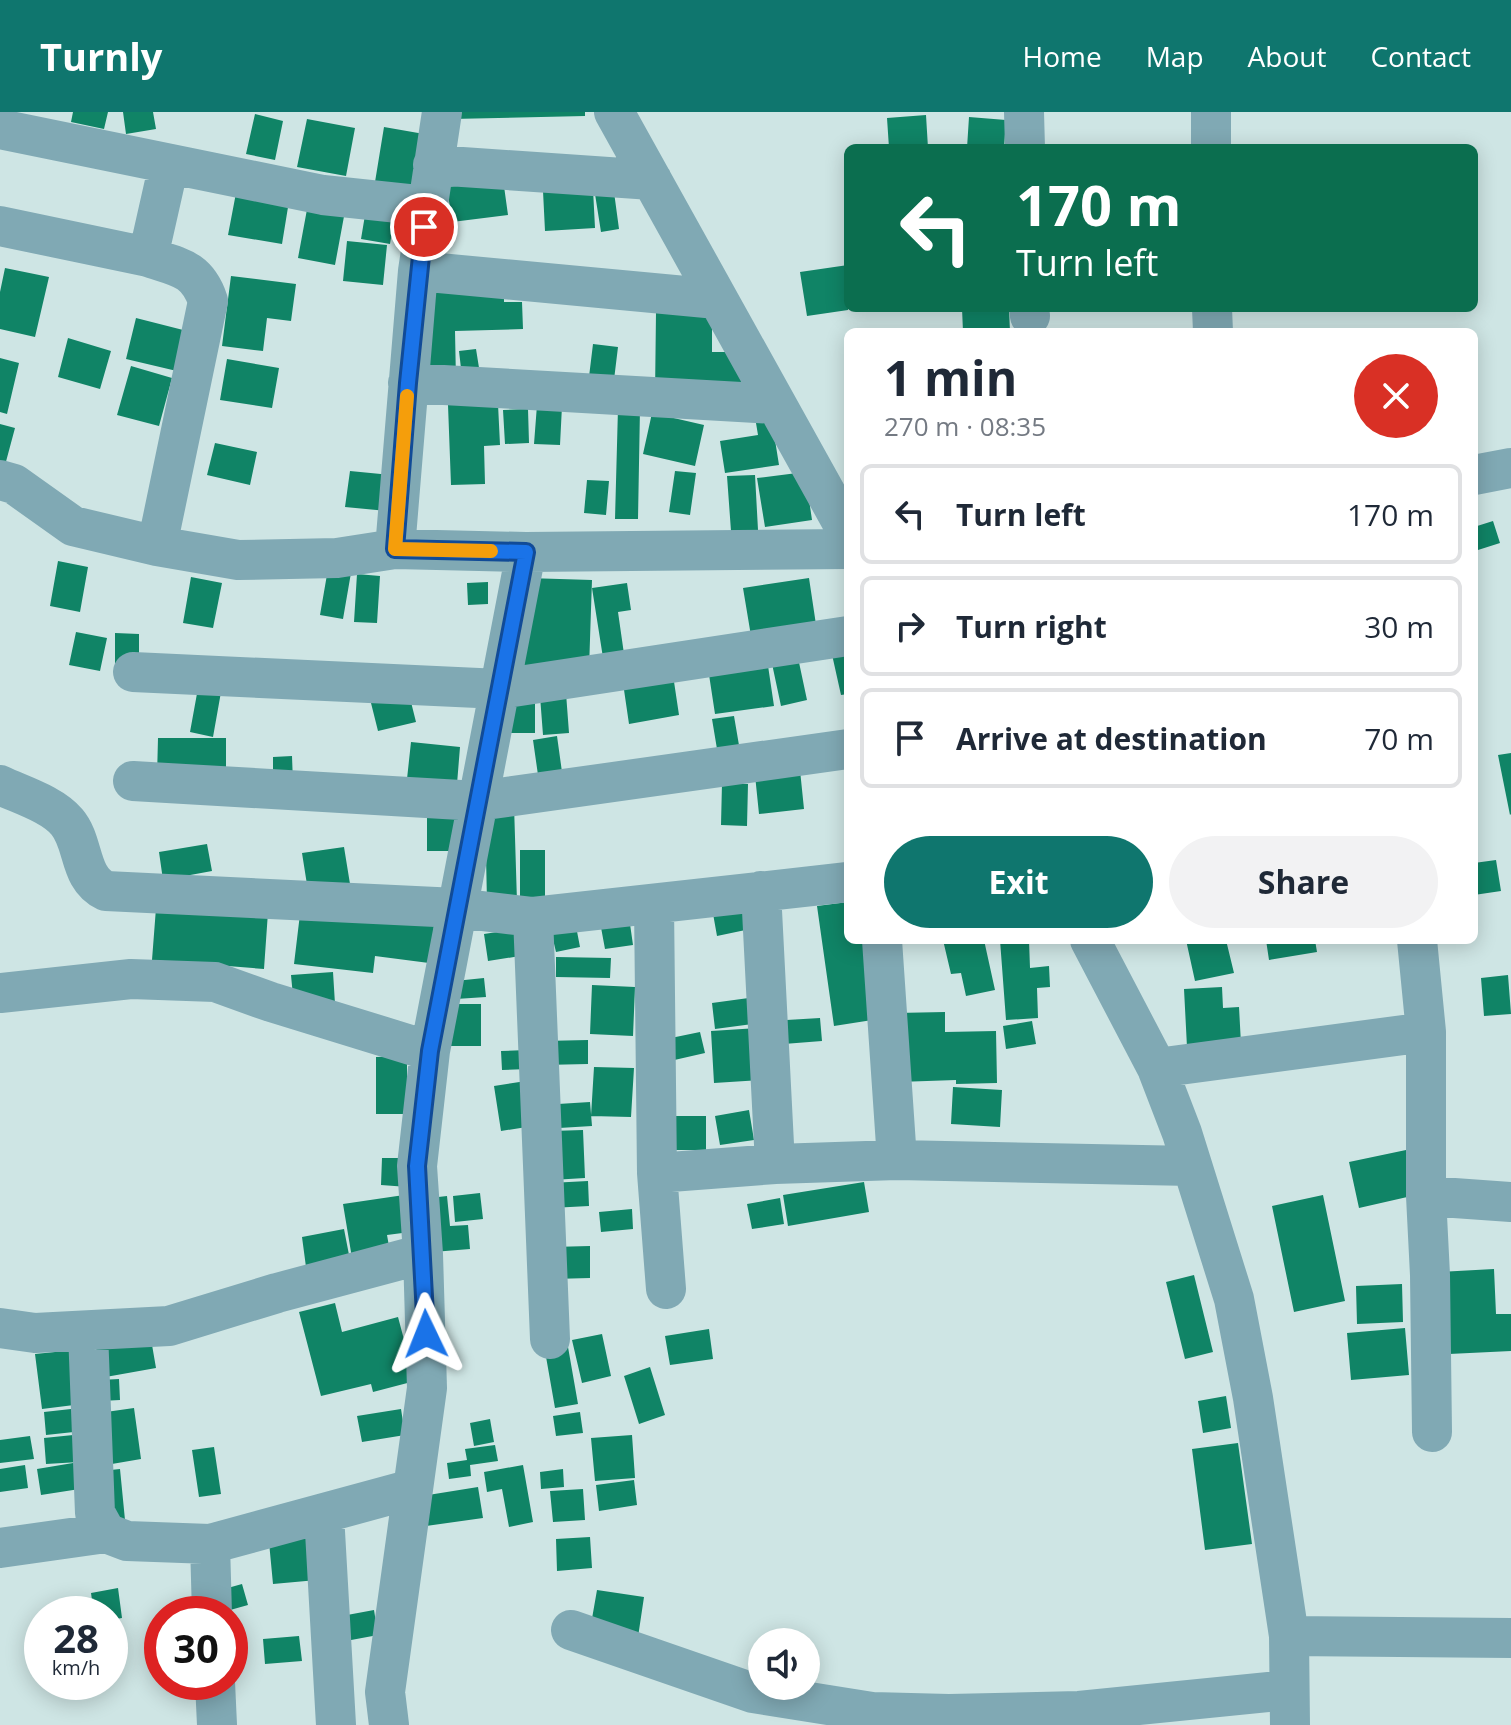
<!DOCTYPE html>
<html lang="en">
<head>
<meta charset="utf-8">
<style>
	body { margin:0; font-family:"Open Sans",sans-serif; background:#f2f2f3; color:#1f2937; height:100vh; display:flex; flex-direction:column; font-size:30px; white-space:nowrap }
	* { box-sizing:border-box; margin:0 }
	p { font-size:26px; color:#747a83 }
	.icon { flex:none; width:44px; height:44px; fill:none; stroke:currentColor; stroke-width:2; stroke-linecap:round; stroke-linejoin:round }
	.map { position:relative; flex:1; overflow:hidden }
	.drawer { position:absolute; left:844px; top:216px; width:634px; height:616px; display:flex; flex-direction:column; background:#fff; border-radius:12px; box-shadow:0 4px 20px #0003 }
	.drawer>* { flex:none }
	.top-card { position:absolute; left:844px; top:32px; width:634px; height:168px; border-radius:12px; box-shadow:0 4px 20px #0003; background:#0b6e4f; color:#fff; overflow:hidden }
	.fabs { position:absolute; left:748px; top:1516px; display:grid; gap:16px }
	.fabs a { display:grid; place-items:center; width:72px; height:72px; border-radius:50%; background:#fff; box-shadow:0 4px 20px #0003; font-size:40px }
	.speed { position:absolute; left:24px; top:1484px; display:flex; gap:16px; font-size:40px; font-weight:700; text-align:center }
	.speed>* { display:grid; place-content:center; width:104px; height:104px; border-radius:50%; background:#fff; box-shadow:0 4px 20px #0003; line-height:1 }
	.speed small { font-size:20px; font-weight:400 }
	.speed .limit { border:12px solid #d22; background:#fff; color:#111 }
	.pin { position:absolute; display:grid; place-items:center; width:68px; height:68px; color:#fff; margin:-34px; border:4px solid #fff; border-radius:50%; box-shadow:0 2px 8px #0007 }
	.me { position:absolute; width:88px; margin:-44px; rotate:358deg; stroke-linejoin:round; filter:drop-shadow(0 0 6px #0008) }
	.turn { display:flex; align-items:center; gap:28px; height:168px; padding:0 40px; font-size:36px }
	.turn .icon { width:104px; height:104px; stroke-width:2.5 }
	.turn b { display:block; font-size:56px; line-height:68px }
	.round { display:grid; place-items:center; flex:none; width:84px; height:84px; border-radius:42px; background:#f2f2f3 }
	.head { display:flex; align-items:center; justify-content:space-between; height:136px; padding:0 40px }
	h1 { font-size:48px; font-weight:700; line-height:60px }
	.button { display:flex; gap:16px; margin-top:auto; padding:16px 40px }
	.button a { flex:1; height:92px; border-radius:48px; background:#0f766e; color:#fff; font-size:32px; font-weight:700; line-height:92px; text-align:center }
	.button a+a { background:#f2f2f3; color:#1f2937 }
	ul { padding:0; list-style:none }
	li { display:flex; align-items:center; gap:24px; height:100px; margin:0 16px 12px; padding:0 24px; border:4px solid #e0e1e3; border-radius:12px }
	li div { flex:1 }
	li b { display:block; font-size:30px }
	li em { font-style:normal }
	header { display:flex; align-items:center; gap:48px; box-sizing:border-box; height:112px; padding:0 40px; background:#0f766e; color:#fff }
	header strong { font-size:38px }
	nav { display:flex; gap:44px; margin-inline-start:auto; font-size:28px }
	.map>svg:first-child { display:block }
	.building { fill:#108466 }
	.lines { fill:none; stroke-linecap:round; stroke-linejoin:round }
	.minor { stroke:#80a9b4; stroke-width:40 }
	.route-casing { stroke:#114b97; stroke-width:20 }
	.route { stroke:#1a73e8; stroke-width:14 }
	.slow { stroke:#f59e0b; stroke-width:14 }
</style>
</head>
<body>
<header>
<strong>Turnly</strong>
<nav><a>Home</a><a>Map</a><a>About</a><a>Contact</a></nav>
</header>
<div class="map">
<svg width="1511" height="1613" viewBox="0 0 1511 1613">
	<rect width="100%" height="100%" fill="#cee5e4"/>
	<path class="building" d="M 73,0 L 108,0 L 104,17 L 71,10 Z
		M 123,0 L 153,0 L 156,17 L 126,22 Z
		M 451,0 L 585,0 L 585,4 L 451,7 Z
		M 255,2 L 283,9 L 275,48 L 246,42 Z
		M 926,3 L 928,36 L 889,36 L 887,6 Z
		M 969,5 L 1006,8 L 1004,36 L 967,36 Z
		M 307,7 L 355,16 L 346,64 L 297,55 Z
		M 384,15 L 424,22 L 413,77 L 375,70 Z
		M 503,67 L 508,103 L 452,110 L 447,75 Z
		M 593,77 L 595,116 L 545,119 L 543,79 Z
		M 614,80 L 619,117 L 601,120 L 595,82 Z
		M 236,81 L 289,89 L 282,132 L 228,123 Z
		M 308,92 L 345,99 L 335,153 L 298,146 Z
		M 365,103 L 394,108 L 390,132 L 361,127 Z
		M 347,129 L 387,133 L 383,173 L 343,169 Z
		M 848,153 L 848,198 L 807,204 L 800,160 Z
		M 5,156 L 49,165 L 35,225 L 0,217 L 0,180 Z
		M 231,164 L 296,172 L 291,209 L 267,206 L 263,239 L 222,234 Z
		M 504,180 L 504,190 L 522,190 L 523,217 L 455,219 L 456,269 L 426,270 L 425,181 Z
		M 962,196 L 1009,196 L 1010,220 L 963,220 Z
		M 656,200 L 712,200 L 712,240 L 743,240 L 743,284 L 655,283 Z
		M 136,206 L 191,220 L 181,260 L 126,247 Z
		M 68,226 L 111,239 L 100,277 L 58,265 Z
		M 593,232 L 618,235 L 613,276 L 588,273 Z
		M 476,237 L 480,262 L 462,265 L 459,239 Z
		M 0,246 L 19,251 L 7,302 L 0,300 Z
		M 227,247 L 279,256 L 272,296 L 220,288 Z
		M 131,254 L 172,266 L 159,314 L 117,303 Z
		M 498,292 L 500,333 L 484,334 L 485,372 L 451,373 L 448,293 Z
		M 537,293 L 562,294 L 560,333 L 534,332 Z
		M 618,296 L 640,296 L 638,407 L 615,407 Z
		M 528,297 L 529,331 L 505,332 L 503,298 Z
		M 652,301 L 704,313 L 695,354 L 643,342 Z
		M 771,303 L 779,353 L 725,361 L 720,329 L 758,323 L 755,305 Z
		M 0,312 L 15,316 L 4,357 L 0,356 Z
		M 215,331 L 257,340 L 250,373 L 207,363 Z
		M 350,359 L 391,363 L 387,399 L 345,395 Z
		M 675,359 L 696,361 L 690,403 L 669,400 Z
		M 805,360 L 812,408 L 765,415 L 757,366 Z
		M 755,363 L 758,418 L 731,419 L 727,364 Z
		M 587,368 L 609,369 L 606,403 L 584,401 Z
		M 1493,409 L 1500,431 L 1478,438 L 1474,415 Z
		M 58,449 L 88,455 L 80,500 L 50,494 Z
		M 329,451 L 352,455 L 343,507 L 320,503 Z
		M 357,462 L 380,464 L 377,511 L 354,510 Z
		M 191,465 L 222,471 L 213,516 L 183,511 Z
		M 527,466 L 592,468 L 589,557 L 524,556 Z
		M 809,466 L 818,526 L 753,536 L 743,476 Z
		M 488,470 L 488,492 L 468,493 L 467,471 Z
		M 627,471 L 631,498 L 618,500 L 625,549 L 604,552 L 592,476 Z
		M 76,520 L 107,526 L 100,559 L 69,553 Z
		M 115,521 L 139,522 L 139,556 L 115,555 Z
		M 848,534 L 848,582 L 841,583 L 831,538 Z
		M 797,541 L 807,588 L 781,594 L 771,547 Z
		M 767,547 L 774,594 L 715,602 L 708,556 Z
		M 673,563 L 679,603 L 629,612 L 623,571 Z
		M 407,574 L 416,610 L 378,619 L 369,583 Z
		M 198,576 L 221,580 L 213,625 L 190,620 Z
		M 499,581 L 535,581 L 535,621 L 499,621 Z
		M 566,581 L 569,621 L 543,623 L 540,584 Z
		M 734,604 L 741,645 L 719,649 L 712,607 Z
		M 557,624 L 562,660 L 538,663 L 533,628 Z
		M 158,626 L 226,626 L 226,665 L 157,665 Z
		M 411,630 L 460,635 L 457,672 L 407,667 Z
		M 1511,641 L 1511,702 L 1510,703 L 1498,643 Z
		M 292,644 L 293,671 L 273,671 L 273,645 Z
		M 800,658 L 804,697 L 759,702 L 755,663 Z
		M 722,671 L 748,672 L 747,714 L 721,713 Z
		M 427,692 L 458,692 L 459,739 L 427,739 Z
		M 514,693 L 517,790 L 487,791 L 485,694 Z
		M 207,732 L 212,759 L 163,768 L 159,740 Z
		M 344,735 L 350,772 L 308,779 L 302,741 Z
		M 520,738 L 545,738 L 545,785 L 520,785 Z
		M 1496,748 L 1501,779 L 1474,783 L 1474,751 Z
		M 749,788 L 755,816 L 717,824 L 712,796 Z
		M 848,790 L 848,828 L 874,828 L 885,906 L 834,914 L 817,794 Z
		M 156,796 L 268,800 L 264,857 L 152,848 Z
		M 300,802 L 435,807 L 429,851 L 375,844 L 373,861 L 294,852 Z
		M 629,805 L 633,833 L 605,837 L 600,810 Z
		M 575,809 L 580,835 L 556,840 L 550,815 Z
		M 516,817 L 520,844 L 488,849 L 484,822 Z
		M 943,828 L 984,828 L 995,878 L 966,884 L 961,861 L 951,862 Z
		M 1000,828 L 1029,828 L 1030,856 L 1049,854 L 1050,875 L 1037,876 L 1038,906 L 1006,908 Z
		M 1186,828 L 1226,828 L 1234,861 L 1195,869 Z
		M 1266,828 L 1315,828 L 1317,840 L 1269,848 Z
		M 556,845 L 611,846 L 610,866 L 556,865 Z
		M 333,860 L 335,892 L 294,895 L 291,863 Z
		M 1508,863 L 1511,902 L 1484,904 L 1481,866 Z
		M 484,866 L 486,885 L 456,887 L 455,869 Z
		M 592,873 L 635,875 L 633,924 L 590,922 Z
		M 1222,875 L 1223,896 L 1239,895 L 1241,932 L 1187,935 L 1184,877 Z
		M 756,885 L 760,911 L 715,917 L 712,891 Z
		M 449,892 L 481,892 L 481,934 L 450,934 Z
		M 945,900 L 945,920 L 996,919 L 997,971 L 956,972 L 956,968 L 898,970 L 896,901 Z
		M 820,906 L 822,929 L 771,933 L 770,909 Z
		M 1032,909 L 1036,932 L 1006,937 L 1003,914 Z
		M 758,916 L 761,968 L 714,971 L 711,919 Z
		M 700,920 L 705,941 L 670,949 L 666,927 Z
		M 588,928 L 588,952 L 543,953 L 543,929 Z
		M 527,938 L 528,957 L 502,958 L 501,939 Z
		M 407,944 L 407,1002 L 376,1002 L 376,945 Z
		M 594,955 L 634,956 L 631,1005 L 591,1004 Z
		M 526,969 L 533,1014 L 501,1019 L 494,974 Z
		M 953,975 L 1002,978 L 1000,1015 L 951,1012 Z
		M 590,990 L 592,1014 L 559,1016 L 558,992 Z
		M 749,998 L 754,1028 L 720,1033 L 715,1004 Z
		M 663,1004 L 706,1004 L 706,1038 L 663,1038 Z
		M 583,1018 L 585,1066 L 552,1068 L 551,1019 Z
		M 1406,1038 L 1416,1083 L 1359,1096 L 1349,1050 Z
		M 382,1046 L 409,1046 L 408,1075 L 381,1073 Z
		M 588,1069 L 589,1094 L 551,1096 L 550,1071 Z
		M 864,1070 L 869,1100 L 788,1114 L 783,1083 Z
		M 480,1081 L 483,1107 L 455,1110 L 453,1084 Z
		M 404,1083 L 410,1120 L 387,1123 L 390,1140 L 352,1146 L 343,1092 Z
		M 1323,1083 L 1345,1189 L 1294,1200 L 1272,1094 Z
		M 447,1084 L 450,1114 L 468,1113 L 470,1137 L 433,1140 L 430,1086 Z
		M 780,1086 L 784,1112 L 752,1117 L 747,1092 Z
		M 632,1097 L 633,1117 L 601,1120 L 599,1100 Z
		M 344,1117 L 350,1148 L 306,1155 L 302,1125 Z
		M 590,1134 L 590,1166 L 553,1167 L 552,1135 Z
		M 1494,1157 L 1496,1202 L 1511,1202 L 1511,1239 L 1449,1242 L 1439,1160 Z
		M 1194,1163 L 1213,1240 L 1185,1247 L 1166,1170 Z
		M 1402,1172 L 1403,1210 L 1357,1212 L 1356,1174 Z
		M 335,1191 L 342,1220 L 398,1205 L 415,1269 L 373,1280 L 371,1272 L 321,1284 L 299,1200 Z
		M 1405,1216 L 1409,1263 L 1351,1268 L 1347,1221 Z
		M 709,1217 L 713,1247 L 670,1253 L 665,1224 Z
		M 602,1222 L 611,1264 L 582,1271 L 572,1228 Z
		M 151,1227 L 156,1256 L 100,1266 L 96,1235 Z
		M 568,1235 L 578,1292 L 555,1296 L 545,1239 Z
		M 75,1238 L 82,1292 L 42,1297 L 35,1242 Z
		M 650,1255 L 665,1303 L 639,1312 L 624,1264 Z
		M 119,1267 L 120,1288 L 101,1289 L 100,1268 Z
		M 1226,1284 L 1231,1316 L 1203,1321 L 1198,1289 Z
		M 80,1296 L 83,1319 L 46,1323 L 44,1300 Z
		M 134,1296 L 141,1347 L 106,1353 L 99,1301 Z
		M 401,1297 L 405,1323 L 362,1330 L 357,1304 Z
		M 580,1300 L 583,1321 L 556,1324 L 553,1304 Z
		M 490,1307 L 494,1330 L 474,1334 L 470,1311 Z
		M 83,1322 L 86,1376 L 41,1383 L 37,1357 L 79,1350 L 46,1352 L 44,1326 Z
		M 632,1323 L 635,1366 L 595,1369 L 591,1326 Z
		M 30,1324 L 34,1347 L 0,1351 L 0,1328 Z
		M 1238,1331 L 1252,1432 L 1205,1438 L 1192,1337 Z
		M 495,1333 L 498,1349 L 470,1353 L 471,1364 L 449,1367 L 447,1351 L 467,1348 L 465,1337 Z
		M 214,1335 L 221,1382 L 199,1385 L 192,1338 Z
		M 25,1353 L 28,1376 L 0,1380 L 0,1357 Z
		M 523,1353 L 533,1410 L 509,1415 L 502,1377 L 487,1380 L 484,1360 Z
		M 120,1357 L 125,1408 L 105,1409 L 101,1359 Z
		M 563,1357 L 564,1375 L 541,1377 L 540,1360 Z
		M 634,1368 L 637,1393 L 599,1399 L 596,1373 Z
		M 478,1375 L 483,1406 L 426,1414 L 422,1384 Z
		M 583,1377 L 585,1408 L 553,1410 L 550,1379 Z
		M 590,1425 L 592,1456 L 557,1459 L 556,1427 Z
		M 313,1426 L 317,1468 L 273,1472 L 269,1430 Z
		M 242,1472 L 248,1493 L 223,1500 L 217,1479 Z
		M 118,1476 L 122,1506 L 110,1508 L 110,1502 L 94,1502 L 91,1481 Z
		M 597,1478 L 644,1485 L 638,1525 L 590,1518 Z
		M 374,1498 L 378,1523 L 335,1531 L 331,1506 Z
		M 299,1524 L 302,1549 L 265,1552 L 263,1527 Z"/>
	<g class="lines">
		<path class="minor" d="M 614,0 L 848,421
			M 1024,0 L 1025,36
			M 1211,0 L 1211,36
			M 0,17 L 323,83 L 427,94
			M 433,53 L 652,68
			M 0,114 L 148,145
			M 418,159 L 717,187
			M 1029,196 L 1030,204
			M 1212,196 L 1213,220
			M 408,271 L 775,292
			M 1474,363 L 1511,356
			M 0,368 L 14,372 L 73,414 L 157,434 L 238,448 L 337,446 L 395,437 L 526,440 L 848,437
			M 157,434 L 208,189 C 197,156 178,155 148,145 L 169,52
			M 395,437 L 418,159 L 442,0
			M 133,560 L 500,577 L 848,524
			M 133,669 L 478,689 L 848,637
			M 0,673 C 21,683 52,692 67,710 C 85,731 78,766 106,779 L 457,796 L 533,805 L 848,770
			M 761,779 L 775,1052
			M 654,793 L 657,1061 L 666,1177
			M 533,805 L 550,1227
			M 882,828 L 897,1048
			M 1090,828 L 1157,956 L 1182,1021 L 1234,1187 L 1253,1286 L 1289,1524 L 1290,1613
			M 1417,828 L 1426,920 L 1426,1084 L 1430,1163 L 1432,1320
			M 0,881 L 131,867 L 215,870 L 271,890 L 430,939
			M 1157,956 L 1426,920
			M 657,1061 L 775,1052 L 897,1048 L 1192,1054
			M 1426,1084 L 1511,1090
			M 0,1216 L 35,1221 L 169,1214 L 277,1181 L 423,1142
			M 88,1220 L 95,1401 L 106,1421 L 127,1429 L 210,1432 L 412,1377
			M 324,1402 L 336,1613
			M 210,1432 L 212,1502
			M 0,1436 L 106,1421
			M 571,1518 L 753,1581 L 872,1600 L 949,1602 L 1079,1599 L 1289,1578
			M 1289,1524 L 1511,1526
			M 215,1570 L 217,1613
			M 389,1613 L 385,1580 L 427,1276 L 423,1142 L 417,1054 L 430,939 L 526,440"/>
	</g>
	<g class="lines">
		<g class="route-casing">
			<path id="route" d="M 424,115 L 408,271 L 395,437 L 526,440 L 430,939 L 417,1054 L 426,1222"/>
		</g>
		<use href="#route" class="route"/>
		<path class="slow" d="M 407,284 L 395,437 L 491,439"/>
	</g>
</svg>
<div class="fabs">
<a><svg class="icon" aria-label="sound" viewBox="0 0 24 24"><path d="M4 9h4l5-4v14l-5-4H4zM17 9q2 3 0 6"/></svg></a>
</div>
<div class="speed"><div>28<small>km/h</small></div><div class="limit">30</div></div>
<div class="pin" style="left:424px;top:115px;background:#d93025"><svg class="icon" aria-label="arrive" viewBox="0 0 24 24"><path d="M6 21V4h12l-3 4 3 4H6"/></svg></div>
<svg class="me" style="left:426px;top:1222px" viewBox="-20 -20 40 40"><path d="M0-17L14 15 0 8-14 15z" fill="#1a73e8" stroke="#fff" stroke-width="4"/></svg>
<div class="top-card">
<div class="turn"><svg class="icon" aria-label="left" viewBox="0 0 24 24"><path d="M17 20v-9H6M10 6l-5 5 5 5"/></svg><div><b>170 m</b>Turn left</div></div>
</div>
<section class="drawer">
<div class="head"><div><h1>1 min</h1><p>270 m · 08:35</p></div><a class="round" style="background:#d93025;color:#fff"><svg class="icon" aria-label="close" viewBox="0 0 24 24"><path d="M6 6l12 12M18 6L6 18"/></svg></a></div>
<ul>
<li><svg class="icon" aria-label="left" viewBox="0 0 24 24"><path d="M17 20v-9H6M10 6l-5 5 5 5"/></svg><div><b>Turn left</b></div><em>170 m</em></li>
<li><svg class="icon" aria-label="right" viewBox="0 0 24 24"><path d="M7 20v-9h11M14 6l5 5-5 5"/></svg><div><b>Turn right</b></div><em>30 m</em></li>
<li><svg class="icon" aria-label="arrive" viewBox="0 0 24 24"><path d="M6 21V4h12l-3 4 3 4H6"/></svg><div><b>Arrive at destination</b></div><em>70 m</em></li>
</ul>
<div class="button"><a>Exit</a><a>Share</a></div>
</section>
</div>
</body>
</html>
